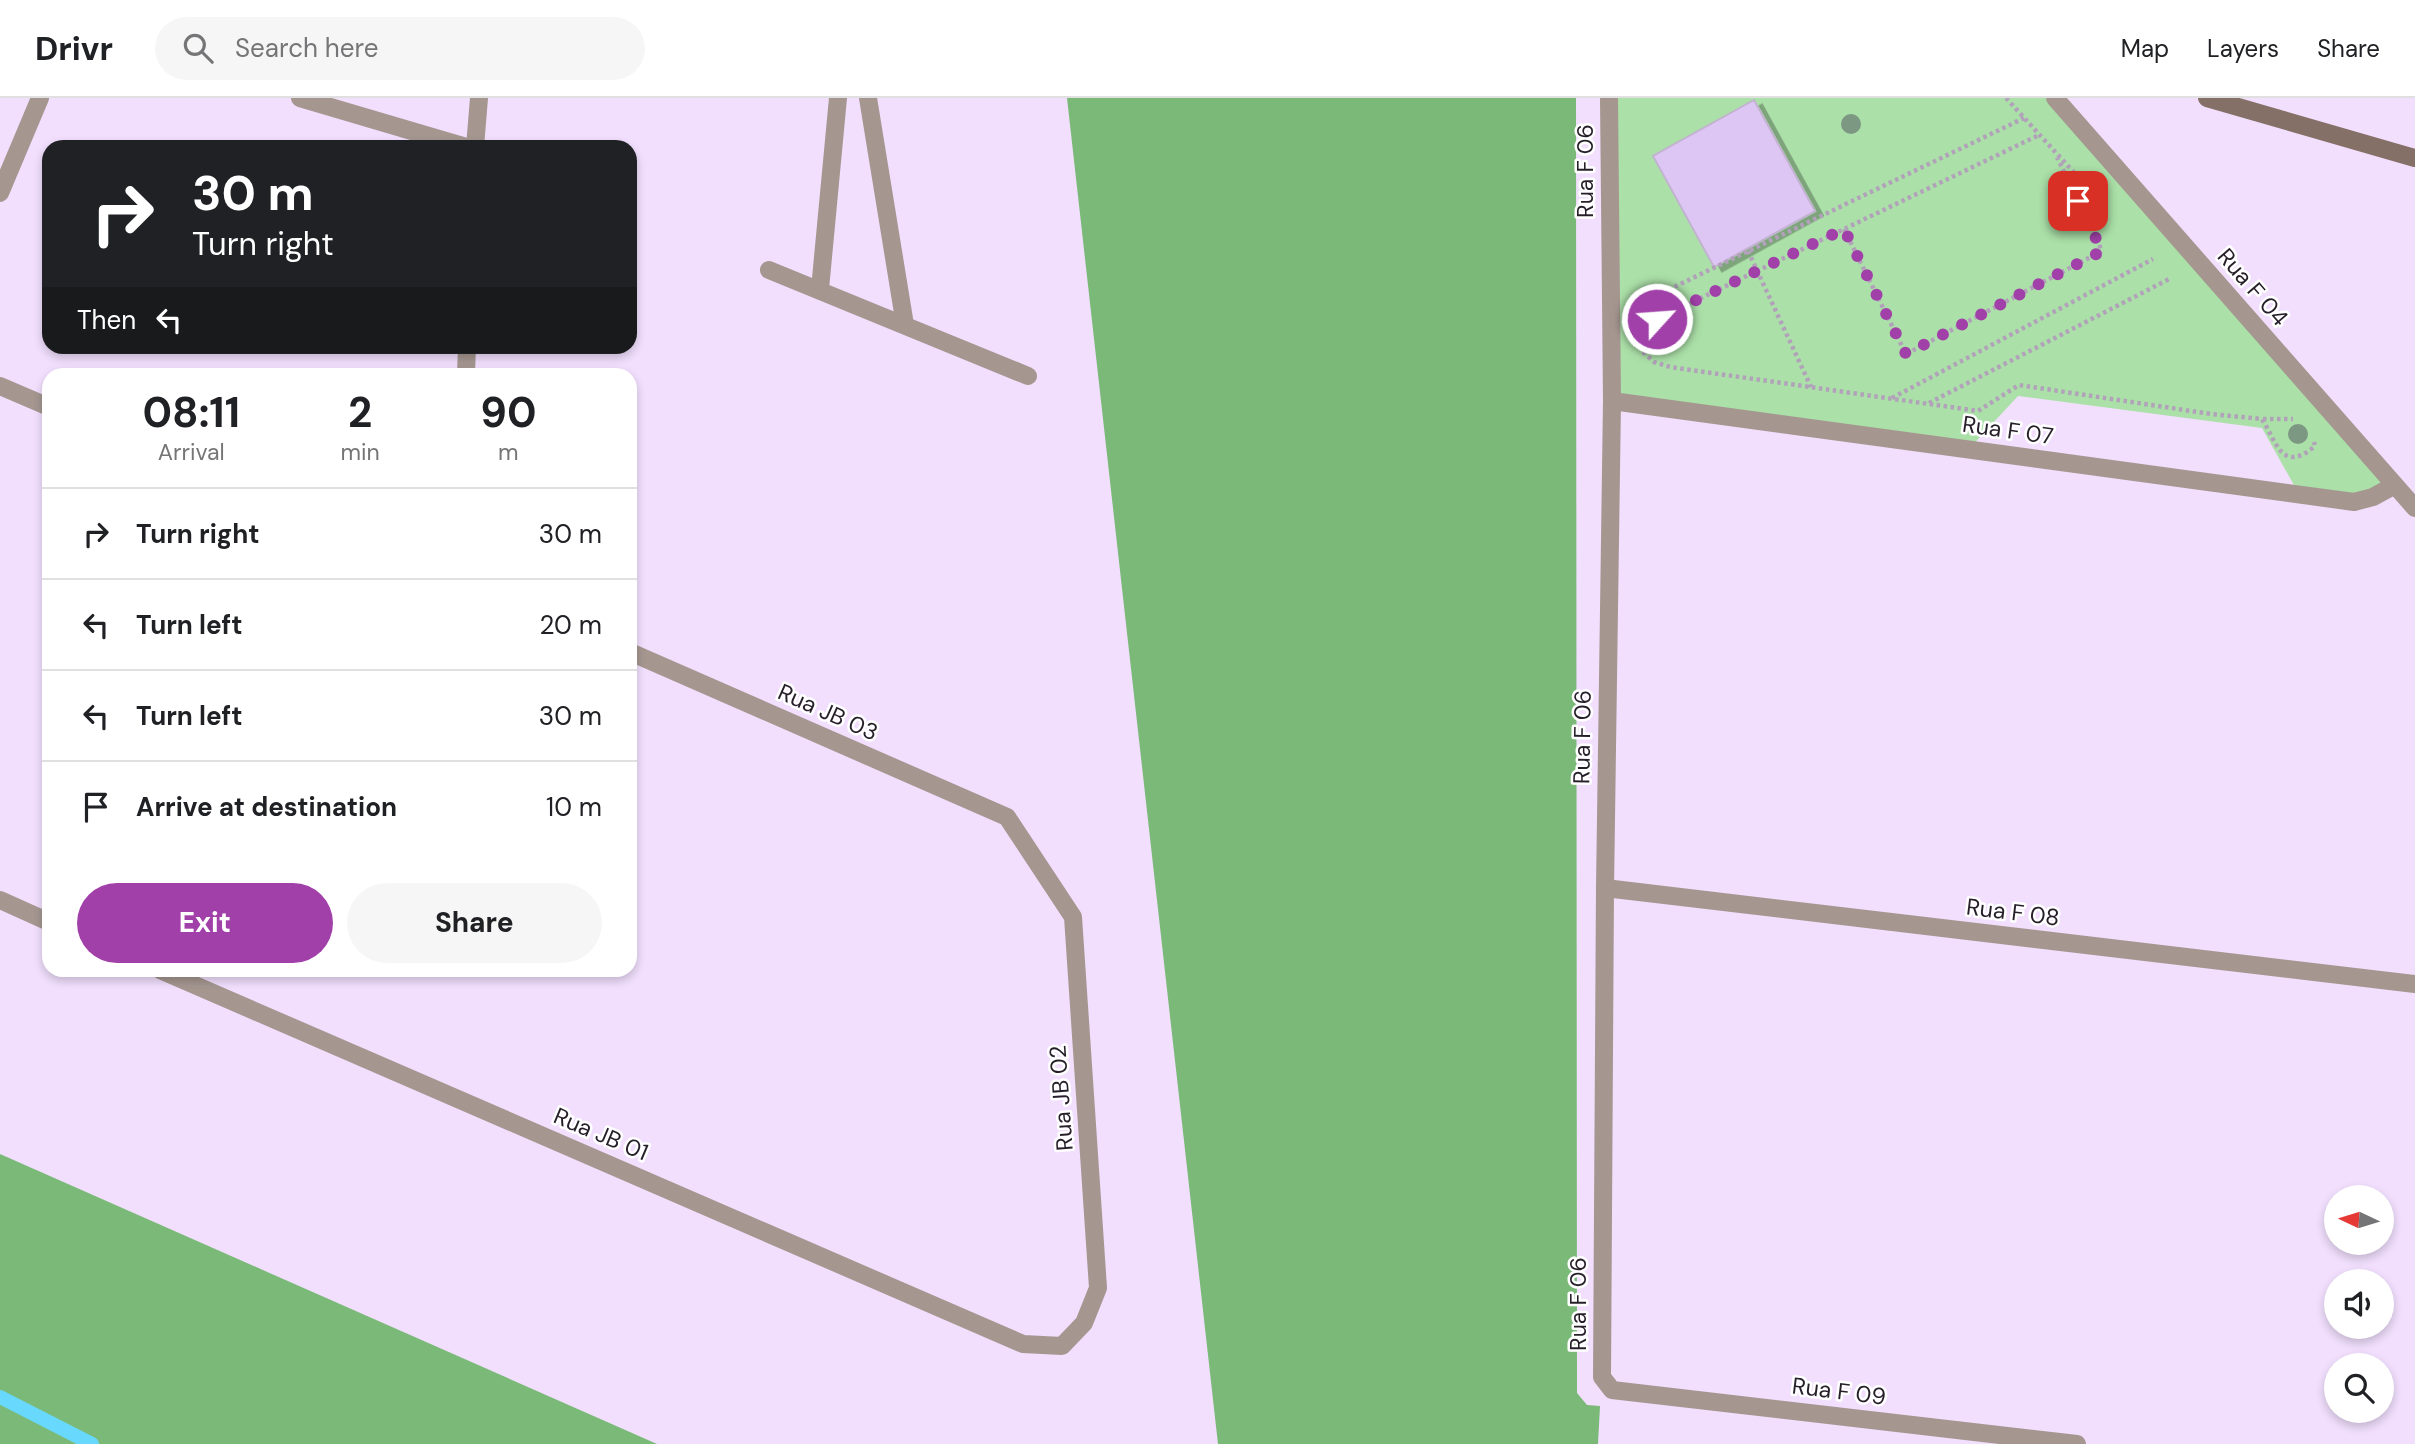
<!DOCTYPE html>
<html lang="en">
<head>
<meta charset="utf-8">
<style>
	body { margin:0; font-family:"DM Sans",sans-serif; background:#f6f6f6; color:#202124; height:100vh; display:flex; flex-direction:column; font-size:26px; white-space:nowrap }
	* { box-sizing:border-box; margin:0 }
	p { font-size:23px; color:#757577 }
	.icon { flex:none; width:38px; height:38px; fill:none; stroke:currentColor; stroke-width:2; stroke-linecap:round; stroke-linejoin:round }
	.map { position:relative; flex:1; overflow:hidden }
	.sheet { position:absolute; left:42px; top:270px; width:595px; height:609px; display:flex; flex-direction:column; background:#fff; border-radius:21px; box-shadow:0 4px 10px #0003 }
	.sheet>* { flex:none }
	.guide { position:absolute; left:42px; top:42px; width:595px; height:214px; border-radius:21px; box-shadow:0 4px 10px #0003; background:#202124; color:#fff; overflow:hidden }
	.needle { width:46px; rotate:274deg }
	.controls { position:absolute; left:2324px; top:1087px; display:grid; gap:14px }
	.controls a { display:grid; place-items:center; width:70px; height:70px; border-radius:50%; background:#fff; box-shadow:0 4px 10px #0003; font-size:35px }
	.pin { position:absolute; display:grid; place-items:center; width:60px; height:60px; color:#fff; margin:-30px; border-radius:14px; box-shadow:0 4px 10px #0006 }
	.me { position:absolute; width:77px; margin:-38px; rotate:64deg; stroke-linejoin:round; filter:drop-shadow(0 0 5px #0008) }
	.turn { display:flex; align-items:center; gap:24px; height:147px; padding:0 35px; font-size:32px }
	.turn .icon { width:91px; height:91px; stroke-width:2.5 }
	.turn b { display:block; font-size:49px; line-height:60px }
	.then { display:flex; align-items:center; height:66px; padding:0 35px; background:#0003; gap:14px; font-size:26px }
	.eta { display:flex; justify-content:space-evenly; align-items:center; height:119px; text-align:center }
	.eta b { font-size:42px; font-weight:700; line-height:49px }
	.cta { display:flex; gap:14px; margin-top:auto; padding:14px 35px }
	.cta a { flex:1; height:80px; border-radius:42px; background:#a040a8; color:#fff; font-size:28px; font-weight:700; line-height:80px; text-align:center }
	.cta a+a { background:#f6f6f6; color:#202124 }
	ul { padding:0; list-style:none }
	li { display:flex; align-items:center; gap:21px; height:91px; padding:0 35px; border-top:2px solid #e0e0e0 }
	li div { flex:1 }
	li b { display:block; font-size:26px }
	li em { font-style:normal }
	header { display:flex; align-items:center; gap:42px; box-sizing:border-box; height:98px; padding:0 35px; background:#fff; border-bottom:2px solid #e0e0e0 }
	header strong { font-size:33px }
	nav { display:flex; gap:38px; margin-inline-start:auto; font-size:24px }
	.search { width:490px; height:63px; background:#f6f6f6; display:flex; align-items:center; gap:18px; box-sizing:border-box; padding:0 24px; border-radius:38px; color:#757577; font-size:26px }
	.map>svg:first-child { display:block }
	.green { fill:#abe0a8 }
	.forest { fill:#7ab977 }
	.lines { fill:none; stroke-linecap:round; stroke-linejoin:round }
	.stream { stroke:#68d9fd; stroke-width:14 }
	.building { fill:#dec6f4; stroke:#c2b3d0; stroke-width:2; filter:url(#shadow) }
	.path { stroke:#b1a2ba; stroke-width:4.5; stroke-dasharray:3.5 3.5; stroke-linecap:butt }
	.street { stroke:#a59690; stroke-width:18 }
	.secondary { stroke:#857067; stroke-width:18 }
	.tree { fill:#7c9782 }
	.route { stroke:#a040a8; stroke-width:12; stroke-dasharray:0 21.6 }
	.labels { text-anchor:middle; dominant-baseline:central; stroke-width:5; stroke-linejoin:round; paint-order:stroke }
	.street-label { font-size:23px; fill:#261f2a; stroke:#fff }
</style>
</head>
<body>
<header>
<strong>Drivr</strong>
<div class="search"><svg class="icon" aria-label="search" viewBox="0 0 24 24"><circle cx="10" cy="10" r="6"/><path d="M15 15l6 6"/></svg>Search here</div>
<nav><a>Map</a><a>Layers</a><a>Share</a></nav>
</header>
<div class="map">
<svg width="2415" height="1346" viewBox="0 0 2415 1346">
	<defs>
		<filter id="shadow"><feDropShadow dx="8" dy="4.5" stdDeviation="0" flood-color="#0004"/></filter>
	</defs>
	<rect width="100%" height="100%" fill="#f1dffd"/>
	<path class="green" d="M 1610,0 L 2055,0 L 2395,387 L 2373,399 L 2299,396 L 2262,330 L 2018,298 L 1969,351 L 1612,303 Z"/>
	<path class="forest" d="M 1067,0 L 1576,0 L 1577,1295 L 1587,1307 L 1600,1308 L 1598,1346 L 1218,1346 Z
		M 0,1056 L 657,1346 L 0,1346 Z"/>
	<g class="lines">
		<path class="stream" d="M 0,1299 L 92,1346"/>
	</g>
	<path class="building" d="M 1754,2 L 1815,113 L 1714,169 L 1653,58 Z"/>
	<g class="lines">
		<path class="path" d="M 2006,0 L 2079,80
			M 1844,131 L 1906,256 L 2102,153 L 2057,59
			M 1748,153 L 1811,289
			M 1643,204 L 2024,20
			M 1643,228 L 2039,37
			M 1643,254 L 1654,264 L 1670,269 L 1978,313 L 2019,287 L 2211,316 L 2262,321 C 2277,345 2282,376 2315,348 L 2314,344
			M 1892,300 L 2153,161
			M 1929,305 L 2171,180
			M 2263,321 L 2293,321"/>
		<path class="street" d="M 300,0 L 466,49
			M 868,0 L 905,227
			M 1609,0 L 1612,303 L 1605,790 L 1602,1279 L 1612,1292 L 2077,1346
			M 2055,0 L 2415,410
			M 475,49 L 479,0
			M 0,95 L 40,0
			M 769,172 L 1028,278
			M 820,191 L 838,0
			M 466,276 L 467,248
			M 0,288 L 49,309
			M 1612,303 L 2354,404 L 2373,399 L 2395,387
			M 1605,790 L 2415,886
			M 0,802 L 49,824
			M 160,872 L 1023,1246 L 1062,1248 L 1084,1225 L 1098,1190 L 1073,819 L 1007,719 L 630,554"/>
		<path class="secondary" d="M 2207,0 L 2415,60"/>
	</g>
	<g class="tree">
		<circle cx="1851" cy="26" r="10"/>
		<circle cx="1677" cy="233" r="10"/>
		<circle cx="2298" cy="336" r="10"/>
	</g>
	<g class="lines">
		<path class="route" d="M 1657,221 L 1844,131 L 1906,256 L 2102,153 L 2078,103"/>
	</g>
	<g class="labels">
		<g class="street-label">
			<text transform="translate(1585 73) rotate(-90)">Rua F 06</text>
			<text transform="translate(2253 189) rotate(49)">Rua F 04</text>
			<text transform="translate(2008 332) rotate(8)">Rua F 07</text>
			<text transform="translate(828 614) rotate(24)">Rua JB 03</text>
			<text transform="translate(1582 639) rotate(-89)">Rua F 06</text>
			<text transform="translate(2013 814) rotate(7)">Rua F 08</text>
			<text transform="translate(1061 1000) rotate(-94)">Rua JB 02</text>
			<text transform="translate(601 1036) rotate(23)">Rua JB 01</text>
			<text transform="translate(1578 1206) rotate(-90)">Rua F 06</text>
			<text transform="translate(1839 1293) rotate(7)">Rua F 09</text>
		</g>
	</g>
</svg>
<div class="controls">
<a><svg class="needle" viewBox="-14 -14 28 28"><path d="M0-13l5 13h-10z" fill="#e53935"/><path d="M0 13l5-13h-10z" fill="#757577"/></svg></a>
<a><svg class="icon" aria-label="sound" viewBox="0 0 24 24"><path d="M4 9h4l5-4v14l-5-4H4zM17 9q2 3 0 6"/></svg></a>
<a><svg class="icon" aria-label="search" viewBox="0 0 24 24"><circle cx="10" cy="10" r="6"/><path d="M15 15l6 6"/></svg></a>
</div>
<div class="pin" style="left:2078px;top:103px;background:#d93025"><svg class="icon" aria-label="arrive" viewBox="0 0 24 24"><path d="M6 21V4h12l-3 4 3 4H6"/></svg></div>
<svg class="me" style="left:1657px;top:221px" viewBox="-20 -20 40 40"><circle r="17" fill="#a040a8" stroke="#fff" stroke-width="3"/><path d="M0-11L8 9 0 5-8 9z" fill="#fff"/></svg>
<div class="guide">
<div class="turn"><svg class="icon" aria-label="right" viewBox="0 0 24 24"><path d="M7 20v-9h11M14 6l5 5-5 5"/></svg><div><b>30 m</b>Turn right</div></div>
<div class="then">Then<svg class="icon" aria-label="left" viewBox="0 0 24 24"><path d="M17 20v-9H6M10 6l-5 5 5 5"/></svg></div>
</div>
<section class="sheet">
<div class="eta">
<div><b>08:11</b><p>Arrival</p></div>
<div><b>2</b><p>min</p></div>
<div><b>90</b><p>m</p></div>
</div>
<ul>
<li><svg class="icon" aria-label="right" viewBox="0 0 24 24"><path d="M7 20v-9h11M14 6l5 5-5 5"/></svg><div><b>Turn right</b></div><em>30 m</em></li>
<li><svg class="icon" aria-label="left" viewBox="0 0 24 24"><path d="M17 20v-9H6M10 6l-5 5 5 5"/></svg><div><b>Turn left</b></div><em>20 m</em></li>
<li><svg class="icon" aria-label="left" viewBox="0 0 24 24"><path d="M17 20v-9H6M10 6l-5 5 5 5"/></svg><div><b>Turn left</b></div><em>30 m</em></li>
<li><svg class="icon" aria-label="arrive" viewBox="0 0 24 24"><path d="M6 21V4h12l-3 4 3 4H6"/></svg><div><b>Arrive at destination</b></div><em>10 m</em></li>
</ul>
<div class="cta"><a>Exit</a><a>Share</a></div>
</section>
</div>
</body>
</html>
